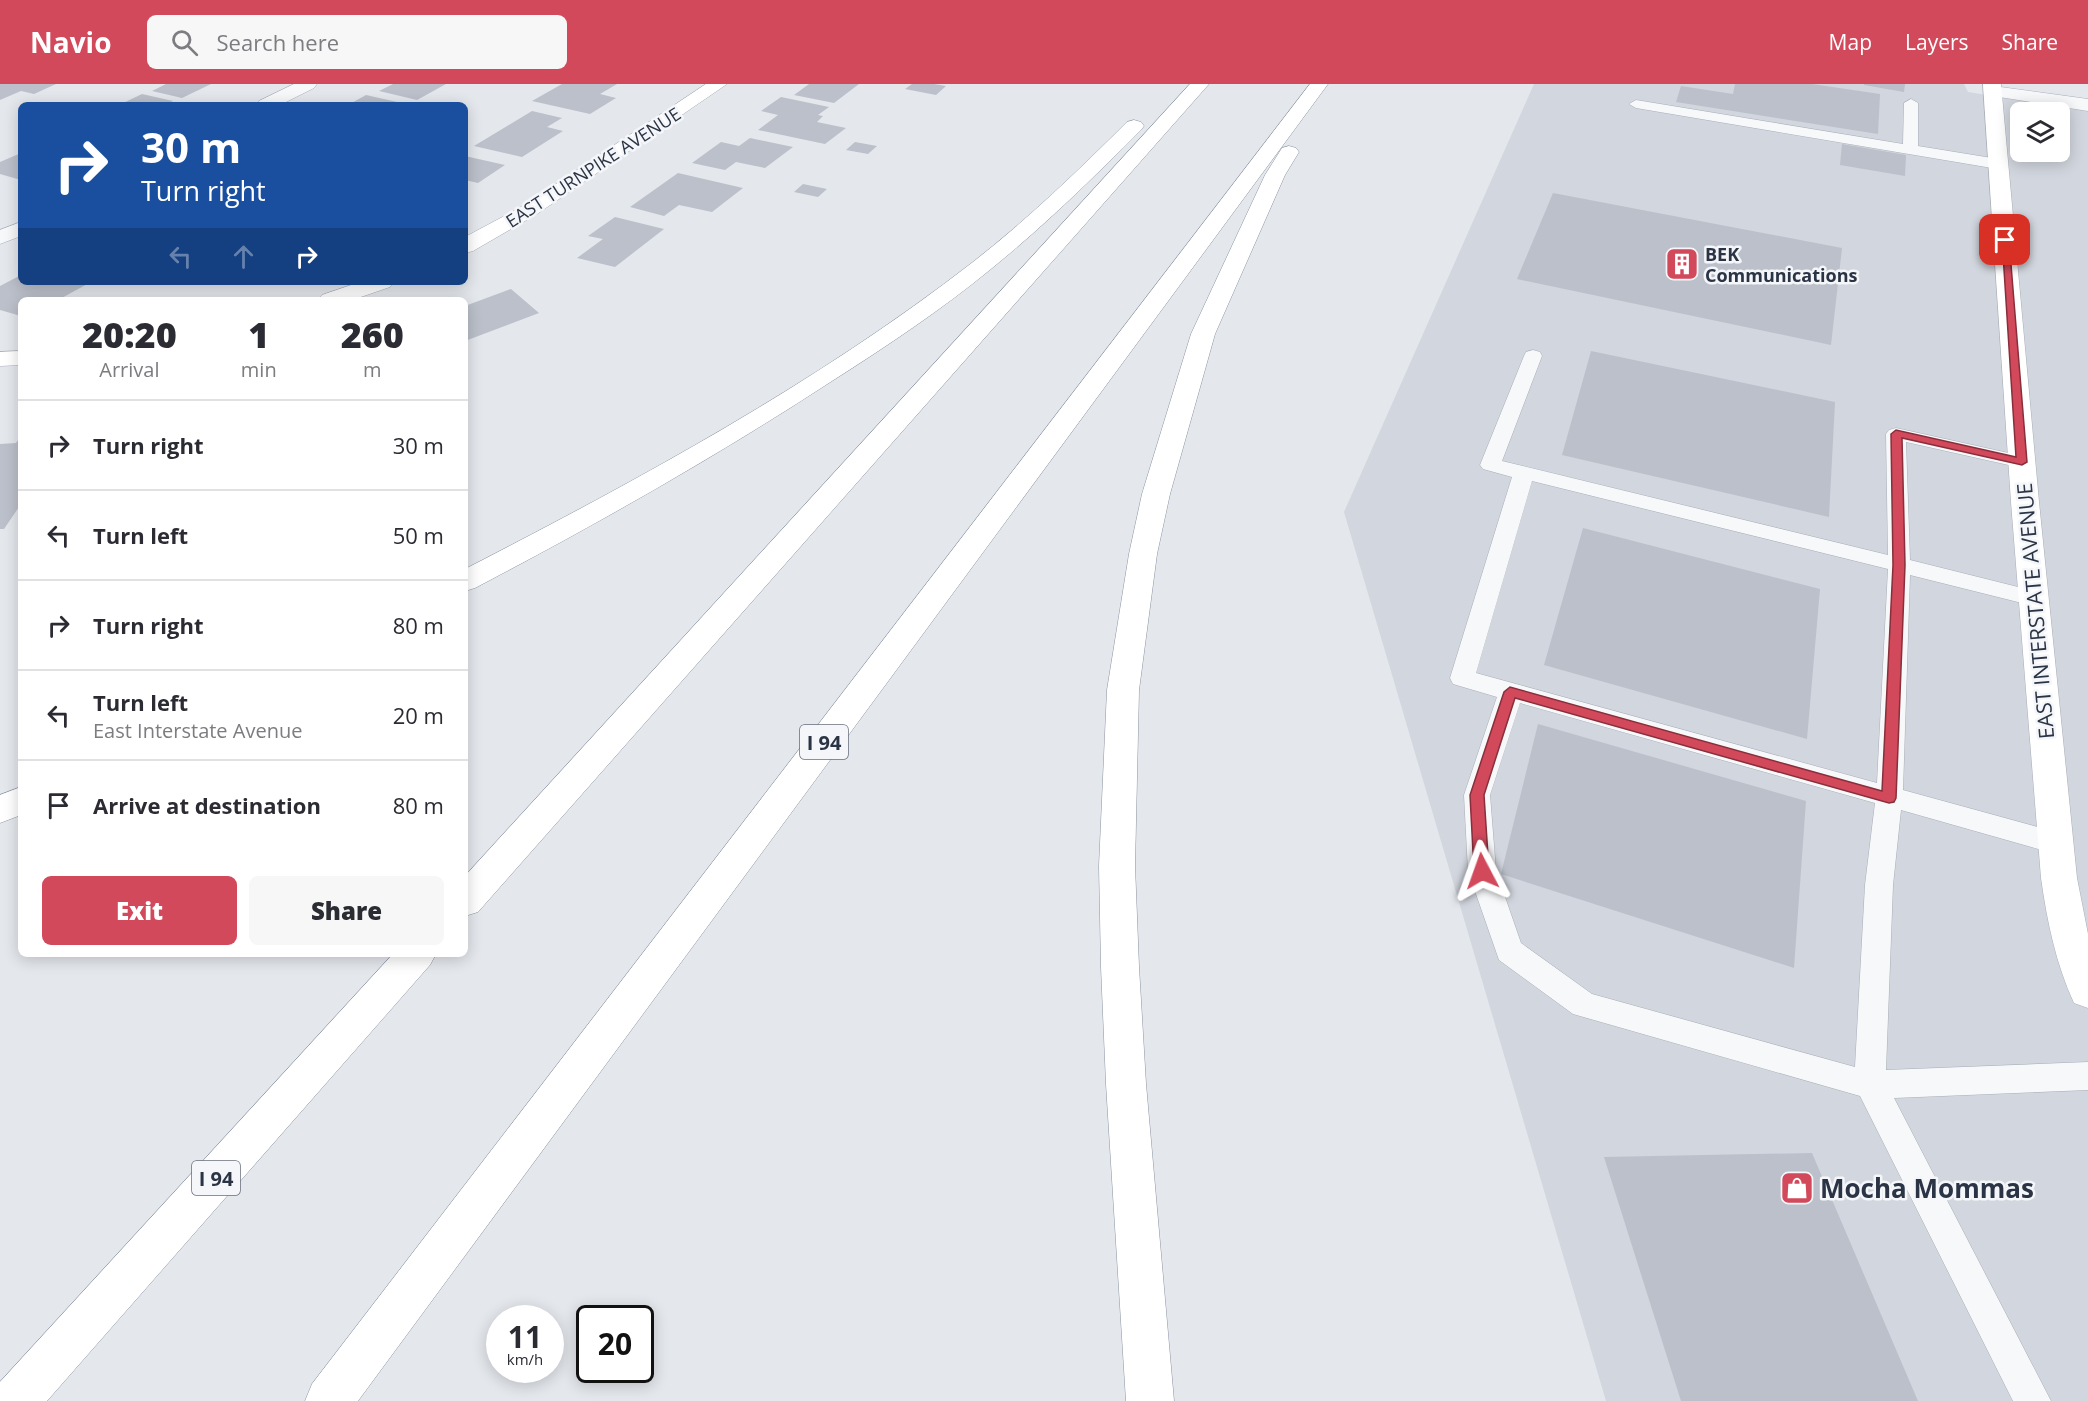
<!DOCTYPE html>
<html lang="en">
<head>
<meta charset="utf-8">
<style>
	body { margin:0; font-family:"Open Sans",sans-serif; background:#f7f7f7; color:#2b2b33; height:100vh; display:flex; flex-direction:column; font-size:22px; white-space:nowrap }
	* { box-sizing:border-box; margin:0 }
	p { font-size:20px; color:#7c7c81 }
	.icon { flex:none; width:33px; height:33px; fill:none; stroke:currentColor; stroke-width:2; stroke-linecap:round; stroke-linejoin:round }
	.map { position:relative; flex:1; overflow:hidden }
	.drawer { position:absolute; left:18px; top:213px; width:450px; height:660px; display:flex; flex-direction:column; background:#fff; border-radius:9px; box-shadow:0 3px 15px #0003 }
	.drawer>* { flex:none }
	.top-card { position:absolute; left:18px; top:18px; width:450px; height:183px; border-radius:9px; box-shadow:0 3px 15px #0003; background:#1a4fa0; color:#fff; overflow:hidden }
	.buttons { position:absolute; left:2010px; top:18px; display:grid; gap:12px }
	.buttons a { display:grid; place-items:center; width:60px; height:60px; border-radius:9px; background:#fff; box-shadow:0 3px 15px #0003; font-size:30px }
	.speed { position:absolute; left:486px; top:1221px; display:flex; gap:12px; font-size:30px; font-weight:700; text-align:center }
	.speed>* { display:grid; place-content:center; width:78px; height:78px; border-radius:50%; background:#fff; box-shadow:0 3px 15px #0003; line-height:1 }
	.speed small { font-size:15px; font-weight:400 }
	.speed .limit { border:3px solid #111; border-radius:9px; background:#fff; color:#111 }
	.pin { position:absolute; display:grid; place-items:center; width:51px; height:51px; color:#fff; margin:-26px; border-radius:12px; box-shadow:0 3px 9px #0006 }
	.me { position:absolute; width:66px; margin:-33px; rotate:356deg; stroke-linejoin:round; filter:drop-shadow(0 0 4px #0008) }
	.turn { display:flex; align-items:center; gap:21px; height:126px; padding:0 24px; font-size:27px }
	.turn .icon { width:78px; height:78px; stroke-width:2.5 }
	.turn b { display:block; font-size:42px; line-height:51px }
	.lanes { display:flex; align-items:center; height:57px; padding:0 24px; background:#0003; justify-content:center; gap:30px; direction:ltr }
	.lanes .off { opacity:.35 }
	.eta { display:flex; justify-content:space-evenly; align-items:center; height:102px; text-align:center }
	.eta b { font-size:36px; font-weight:800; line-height:42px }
	.cta { display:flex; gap:12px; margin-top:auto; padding:12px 24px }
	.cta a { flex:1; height:69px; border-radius:9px; background:#d1495b; color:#fff; font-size:24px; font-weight:800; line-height:69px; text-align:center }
	.cta a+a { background:#f7f7f7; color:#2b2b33 }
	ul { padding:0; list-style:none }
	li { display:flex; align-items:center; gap:18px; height:90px; padding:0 24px; border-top:2px solid #e1e1e2 }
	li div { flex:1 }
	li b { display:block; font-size:22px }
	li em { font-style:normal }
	header { display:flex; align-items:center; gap:36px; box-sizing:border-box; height:84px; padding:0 30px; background:#d1495b; color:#fff }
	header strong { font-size:28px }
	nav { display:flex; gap:33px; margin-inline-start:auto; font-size:21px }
	.search { width:420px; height:54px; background:#f7f7f7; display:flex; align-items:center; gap:15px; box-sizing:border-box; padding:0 21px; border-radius:9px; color:#7c7c81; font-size:22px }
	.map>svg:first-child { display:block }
	.built { fill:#d2d6de; fill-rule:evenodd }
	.building { fill:#bbc0ca }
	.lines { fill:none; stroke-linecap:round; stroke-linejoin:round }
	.lane-casing { stroke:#a9aeb7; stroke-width:1 }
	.street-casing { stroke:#a9aeb7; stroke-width:1 }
	.secondary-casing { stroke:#a9aeb7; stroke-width:1 }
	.highway-casing { stroke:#8b94a3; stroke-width:1 }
	.lane { fill:#f7f8fa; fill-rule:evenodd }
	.street { fill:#f7f8fa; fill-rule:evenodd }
	.secondary { fill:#fff; fill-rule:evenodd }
	.highway { fill:#fff; fill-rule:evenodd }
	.route { fill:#d1495b; stroke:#882f3b; stroke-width:1.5 }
	.labels { text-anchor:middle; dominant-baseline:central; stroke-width:5; stroke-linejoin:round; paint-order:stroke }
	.far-street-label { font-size:18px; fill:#2b3445; stroke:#f4f6f9 }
	.far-poi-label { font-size:18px; font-weight:bold; fill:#2b3445; stroke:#f4f6f9; text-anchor:start }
	.shield { fill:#f4f6f9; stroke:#676e7b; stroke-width:1.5 }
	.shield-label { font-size:20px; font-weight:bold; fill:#2b3445 }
	.street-label { font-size:21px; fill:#2b3445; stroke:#f4f6f9 }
	.near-poi-label { font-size:26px; font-weight:bold; fill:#2b3445; stroke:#f4f6f9; text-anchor:start }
</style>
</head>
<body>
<header>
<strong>Navio</strong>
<div class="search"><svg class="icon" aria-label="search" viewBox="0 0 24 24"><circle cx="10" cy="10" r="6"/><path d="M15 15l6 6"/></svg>Search here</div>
<nav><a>Map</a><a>Layers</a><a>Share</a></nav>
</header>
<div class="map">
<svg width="2088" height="1317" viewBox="0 0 2088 1317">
	<rect width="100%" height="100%" fill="#e4e7ec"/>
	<path class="built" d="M 1534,0 L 1964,0 L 1968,8 L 2088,27 L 2088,1317 L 1606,1317 L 1344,428 ZM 2020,28 L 2060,28 L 2060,68 L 2020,68 Z"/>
	<path class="building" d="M 0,0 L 56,0 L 34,10 L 21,7 L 0,16 Z
		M 166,0 L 211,0 L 182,14 L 152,7 Z
		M 393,0 L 446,0 L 417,16 L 379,7 Z
		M 562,0 L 617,0 L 600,10 L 616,14 L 590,30 L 532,17 Z
		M 809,0 L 859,0 L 834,19 L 794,11 Z
		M 912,0 L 934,0 L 946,2 L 936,11 L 905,5 Z
		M 1735,0 L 1812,0 L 1880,10 L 1878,50 L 1676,18 L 1681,2 L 1733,10 Z
		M 1864,0 L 1905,0 L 1904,8 L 1864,1 Z
		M 142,10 L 173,17 L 165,21 L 119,21 Z
		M 366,11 L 406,20 L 406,21 L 348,21 Z
		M 781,13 L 829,23 L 818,31 L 823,32 L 817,38 L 846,44 L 825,60 L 758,46 L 778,31 L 761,27 Z
		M 532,27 L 562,34 L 547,43 L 563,47 L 522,73 L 474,62 Z
		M 750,54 L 793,63 L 765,84 L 736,78 L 725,86 L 692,79 L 721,58 L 739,62 Z
		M 855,58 L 877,62 L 868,70 L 846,66 Z
		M 1842,60 L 1906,71 L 1905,92 L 1840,81 Z
		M 21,69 L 21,96 L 0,90 L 0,78 Z
		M 465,72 L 505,81 L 478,99 L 465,96 Z
		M 678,89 L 743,104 L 712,128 L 679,121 L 664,132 L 630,123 Z
		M 803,100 L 827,105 L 818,113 L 794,108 Z
		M 1553,109 L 1842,164 L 1831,261 L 1517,195 Z
		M 615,133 L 664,145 L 615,183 L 577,174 L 603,155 L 588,152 Z
		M 21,191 L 21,198 L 91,198 L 58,216 L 21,216 L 21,232 L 0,226 L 0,202 Z
		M 511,205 L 539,229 L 465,257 L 465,222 Z
		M 1591,267 L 1835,318 L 1829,433 L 1562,371 Z
		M 21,352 L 21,420 L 4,445 L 0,445 L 0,360 L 16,359 Z
		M 1583,444 L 1820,505 L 1807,655 L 1544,581 Z
		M 1538,640 L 1806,717 L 1794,884 L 1501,790 Z
		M 1812,1069 L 1918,1317 L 1681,1317 L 1604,1073 Z"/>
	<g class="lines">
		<g class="lane-casing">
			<path id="lane" d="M 1911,15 L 1918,19 L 1918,62 L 1998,75 L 2003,77 L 2006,80 L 2003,83 L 1998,85 L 1636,24 L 1629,20 L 1636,16 L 1903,60 L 1904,19 Z
				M 1533,266 L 1540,268 L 1542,272 L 1502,377 L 1888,471 L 1886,350 L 1889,346 L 1896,344 L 2022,372 L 2029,374 L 2032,378 L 2029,382 L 2022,384 L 1906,358 L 1910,476 L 2042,509 L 2045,514 L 2042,519 L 2034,522 L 1910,491 L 1903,706 L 2056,748 L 2066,751 L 2070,759 L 2066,767 L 2056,770 L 1901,726 L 1893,801 L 1886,986 L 2088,978 L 2088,1006 L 1894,1014 L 2051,1317 L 2013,1317 L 1860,1012 L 1573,930 L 1499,876 L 1468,787 L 1464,711 L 1497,613 L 1453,600 L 1450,594 L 1512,393 L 1483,385 L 1480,381 L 1524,272 L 1526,268 ZM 1532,397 L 1888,485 L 1877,699 L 1476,589 ZM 1520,619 L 1875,719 L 1865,801 L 1855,983 L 1592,910 L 1521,859 L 1496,787 L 1490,711 Z"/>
		</g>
		<g class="street-casing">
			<path id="street" d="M 294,0 L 317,0 L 314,4 L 280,21 L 257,21 L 259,17 Z
				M 1993,2 L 2088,15 L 2088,27 L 1987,11 L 1984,7 L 1987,3 Z
				M 21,138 L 21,152 L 0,160 L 0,146 Z"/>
		</g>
		<g class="secondary-casing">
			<path id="secondary" d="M 706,0 L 727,0 L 537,130 L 473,167 L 465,169 L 465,153 L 523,122 Z
				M 1983,0 L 2001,0 L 2039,418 L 2077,794 L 2088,850 L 2088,924 L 2074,919 C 2056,880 2047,837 2041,794 L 2011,418 Z
				M 360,198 L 393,198 L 390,203 L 352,216 L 318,216 L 322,211 Z
				M 21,267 L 21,281 L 0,282 L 0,268 Z"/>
		</g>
		<g class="highway-casing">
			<path id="highway" d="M 1190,0 L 1209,0 L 478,828 L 465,832 L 465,792 Z
				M 1310,0 L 1328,0 L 358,1317 L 305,1317 L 312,1300 Z
				M 1134,36 L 1141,38 L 1144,42 L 1141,46 C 1093,94 1044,142 991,185 C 941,226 887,262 832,297 C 717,372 597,440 475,504 L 465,507 L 465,485 C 640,395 817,299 973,178 C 1028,135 1078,87 1127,38 Z
				M 1289,62 L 1296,64 L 1299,68 L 1285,91 L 1215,250 L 1170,410 L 1157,470 L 1139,606 L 1135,782 L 1139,883 L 1146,1000 L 1174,1317 L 1126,1317 L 1106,1000 L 1101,883 L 1099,782 L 1107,606 L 1129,470 L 1142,410 L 1191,250 L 1265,91 L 1282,64 Z
				M 21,703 L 21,731 L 0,739 L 0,711 Z
				M 393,870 L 436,870 L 430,881 L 47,1317 L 0,1317 L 0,1298 Z"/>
		</g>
		<use href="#lane" class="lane"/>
		<use href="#street" class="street"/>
		<use href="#secondary" class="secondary"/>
		<use href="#highway" class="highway"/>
	</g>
	<path class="route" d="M 2002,154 L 2009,156 L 2027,378 L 2022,381 L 1902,354 L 1905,481 L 1896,714 L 1894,718 L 1889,719 L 1515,614 L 1484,711 L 1489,787 L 1487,791 L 1476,791 L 1474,787 L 1470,711 L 1504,608 L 1510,603 L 1882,707 L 1893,481 L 1891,350 L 1896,346 L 2016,373 Z"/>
	<defs>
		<g id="building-square" transform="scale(1.725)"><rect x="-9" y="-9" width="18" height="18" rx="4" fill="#d1495b" stroke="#f4f6f9"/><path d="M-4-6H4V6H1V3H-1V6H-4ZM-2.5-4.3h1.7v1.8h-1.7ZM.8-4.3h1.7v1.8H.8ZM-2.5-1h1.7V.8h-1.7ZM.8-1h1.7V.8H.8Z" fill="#fff"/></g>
		<g id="shop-square" transform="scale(1.725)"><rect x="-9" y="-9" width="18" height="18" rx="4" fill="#d1495b" stroke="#f4f6f9"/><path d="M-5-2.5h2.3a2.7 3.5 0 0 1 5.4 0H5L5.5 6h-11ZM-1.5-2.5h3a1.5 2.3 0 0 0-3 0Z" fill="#fff"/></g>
	</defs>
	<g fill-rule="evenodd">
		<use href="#building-square" x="1682" y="180"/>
		<use href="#shop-square" x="1797" y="1104"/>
	</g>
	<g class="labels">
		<g class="far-street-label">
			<text transform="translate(593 83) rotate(-33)">EAST TURNPIKE AVENUE</text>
		</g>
		<g class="far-poi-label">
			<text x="1705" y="170">BEK<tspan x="1705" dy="21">Communications</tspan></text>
		</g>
		<g class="shield">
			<rect x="800" y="641" width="48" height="34" rx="4.5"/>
			<rect x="192" y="1077" width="48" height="34" rx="4.5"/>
		</g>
		<g class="shield-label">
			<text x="824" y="658">I 94</text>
			<text x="216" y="1094">I 94</text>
		</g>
		<g class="street-label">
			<text transform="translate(2035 527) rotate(-95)">EAST INTERSTATE AVENUE</text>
		</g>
		<g class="near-poi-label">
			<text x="1820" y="1104">Mocha Mommas</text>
		</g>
	</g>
</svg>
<div class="buttons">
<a><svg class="icon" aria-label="layers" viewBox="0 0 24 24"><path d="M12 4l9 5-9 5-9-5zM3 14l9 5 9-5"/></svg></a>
</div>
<div class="speed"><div>11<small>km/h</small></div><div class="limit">20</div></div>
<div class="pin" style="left:2005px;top:156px;background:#d93025"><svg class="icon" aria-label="arrive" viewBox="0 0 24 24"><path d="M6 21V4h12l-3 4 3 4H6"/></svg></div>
<svg class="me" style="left:1482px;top:787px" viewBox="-20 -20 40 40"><path d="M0-17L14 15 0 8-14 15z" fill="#d1495b" stroke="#fff" stroke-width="4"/></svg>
<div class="top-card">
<div class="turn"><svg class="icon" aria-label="right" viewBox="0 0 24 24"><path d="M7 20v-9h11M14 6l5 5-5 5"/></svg><div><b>30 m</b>Turn right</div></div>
<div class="lanes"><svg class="icon off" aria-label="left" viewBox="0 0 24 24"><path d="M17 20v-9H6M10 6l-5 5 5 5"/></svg><svg class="icon off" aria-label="ahead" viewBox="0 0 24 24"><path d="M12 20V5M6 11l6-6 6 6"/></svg><svg class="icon" aria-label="right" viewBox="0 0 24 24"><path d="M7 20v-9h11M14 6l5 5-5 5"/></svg></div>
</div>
<section class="drawer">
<div class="eta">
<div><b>20:20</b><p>Arrival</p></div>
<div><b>1</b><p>min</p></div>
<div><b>260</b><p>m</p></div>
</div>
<ul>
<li><svg class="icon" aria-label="right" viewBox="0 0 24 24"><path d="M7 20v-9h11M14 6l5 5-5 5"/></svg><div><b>Turn right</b></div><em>30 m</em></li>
<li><svg class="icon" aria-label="left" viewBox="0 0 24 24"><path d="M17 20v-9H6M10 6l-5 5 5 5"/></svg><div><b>Turn left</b></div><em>50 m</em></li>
<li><svg class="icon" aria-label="right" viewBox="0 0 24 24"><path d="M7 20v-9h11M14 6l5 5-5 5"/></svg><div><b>Turn right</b></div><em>80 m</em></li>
<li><svg class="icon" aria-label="left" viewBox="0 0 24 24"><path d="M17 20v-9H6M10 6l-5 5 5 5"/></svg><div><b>Turn left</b><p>East Interstate Avenue</p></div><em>20 m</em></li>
<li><svg class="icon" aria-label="arrive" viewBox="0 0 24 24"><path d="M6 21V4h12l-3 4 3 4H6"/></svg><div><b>Arrive at destination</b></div><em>80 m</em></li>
</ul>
<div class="cta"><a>Exit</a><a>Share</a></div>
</section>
</div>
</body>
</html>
